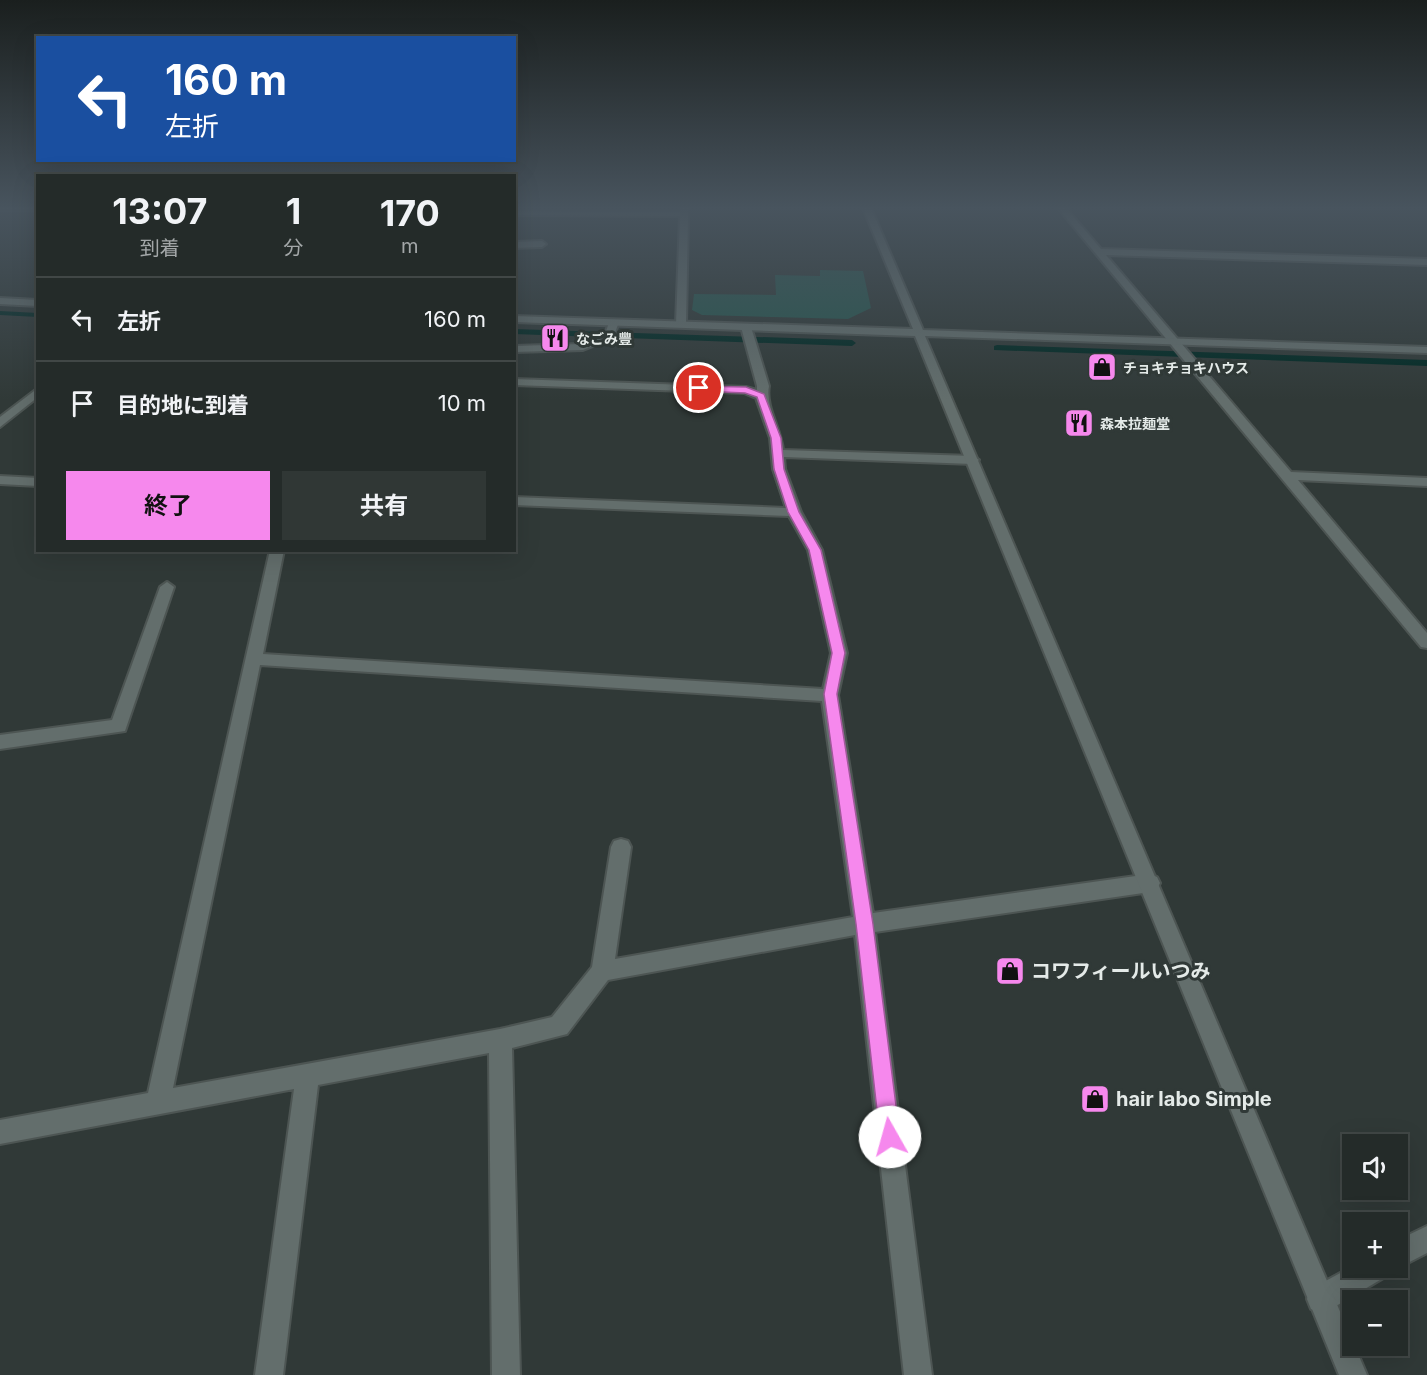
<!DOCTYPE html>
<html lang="ja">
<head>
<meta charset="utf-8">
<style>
	body { margin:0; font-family:Inter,"Noto Sans JP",sans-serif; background:#303735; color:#f1f3f6; height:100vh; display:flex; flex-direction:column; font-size:22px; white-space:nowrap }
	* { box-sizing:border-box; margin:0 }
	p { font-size:20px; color:#a3a7a8 }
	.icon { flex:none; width:33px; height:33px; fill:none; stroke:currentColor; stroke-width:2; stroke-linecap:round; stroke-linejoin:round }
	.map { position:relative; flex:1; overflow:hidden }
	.sheet { position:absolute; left:36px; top:174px; width:480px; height:378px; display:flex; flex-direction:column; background:#242b29; border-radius:0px; box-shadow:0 6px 24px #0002,0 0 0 2px #414746 }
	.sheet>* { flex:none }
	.banner { position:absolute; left:36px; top:36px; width:480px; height:126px; border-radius:0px; box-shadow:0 6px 24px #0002,0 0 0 2px #414746; background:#1a4fa0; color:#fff; overflow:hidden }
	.buttons { position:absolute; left:1342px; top:1134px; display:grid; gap:12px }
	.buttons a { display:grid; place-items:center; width:66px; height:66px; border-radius:0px; background:#242b29; box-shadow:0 6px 24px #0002,0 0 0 2px #414746; font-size:30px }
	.pin { position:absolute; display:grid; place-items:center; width:51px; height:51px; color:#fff; margin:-26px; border:3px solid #fff; border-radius:50%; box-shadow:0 2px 6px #0007 }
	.me { position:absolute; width:66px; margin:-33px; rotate:353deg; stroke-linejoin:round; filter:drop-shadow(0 0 4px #0008) }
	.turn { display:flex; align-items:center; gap:21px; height:126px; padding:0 30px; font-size:27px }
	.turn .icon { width:78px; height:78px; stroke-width:2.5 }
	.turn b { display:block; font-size:42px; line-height:51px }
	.eta { display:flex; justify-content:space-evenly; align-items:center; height:102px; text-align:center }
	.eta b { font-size:36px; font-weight:700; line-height:42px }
	.cta { display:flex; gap:12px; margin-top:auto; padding:12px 30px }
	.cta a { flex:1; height:69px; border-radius:0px; background:#f688ed; color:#111; font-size:24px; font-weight:700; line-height:69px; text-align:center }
	.cta a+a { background:#303735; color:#f1f3f6 }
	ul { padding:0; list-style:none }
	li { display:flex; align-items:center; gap:18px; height:84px; padding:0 30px; border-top:2px solid #414746 }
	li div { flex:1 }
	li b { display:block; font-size:22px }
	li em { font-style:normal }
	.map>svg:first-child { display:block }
	.green { fill:#27564e }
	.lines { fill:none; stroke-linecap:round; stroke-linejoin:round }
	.stream { fill:#002923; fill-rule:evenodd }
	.minor-casing { stroke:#4d5553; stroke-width:4 }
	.tertiary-casing { stroke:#4d5553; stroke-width:4 }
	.minor { fill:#636e6c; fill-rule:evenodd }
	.tertiary { fill:#636e6c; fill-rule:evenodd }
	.route { fill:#f688ed; stroke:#a0589a; stroke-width:1.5 }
	.labels { text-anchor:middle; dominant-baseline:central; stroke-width:6; stroke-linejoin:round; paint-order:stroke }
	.far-poi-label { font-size:14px; font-weight:bold; fill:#e4eae8; stroke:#303937; text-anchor:start }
	.near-poi-label { font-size:20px; font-weight:bold; fill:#e4eae8; stroke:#303937; text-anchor:start }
</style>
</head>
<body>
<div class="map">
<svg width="1427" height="1375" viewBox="0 0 1427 1375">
	<rect width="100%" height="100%" fill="#303937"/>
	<path class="green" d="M 820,270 L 863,271 L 871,308 L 848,319 L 702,315 L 692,310 L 694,294 L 776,295 L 775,275 L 820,276 Z"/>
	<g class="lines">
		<path class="stream" d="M 0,311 L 38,313 L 38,317 L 0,315 Z
			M 514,329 L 852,340 L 856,343 L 852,346 L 514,334 Z
			M 997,345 L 1427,360 L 1427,366 L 994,350 L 994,346 Z"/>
		<g class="minor-casing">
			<path id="minor" d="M 0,208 L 38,208 L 38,210 L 0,210 Z
				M 680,208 L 688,208 L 688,214 L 686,324 L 681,327 L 676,324 L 680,216 L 514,215 L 514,211 L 680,212 Z
				M 1058,208 L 1066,208 L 1101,249 L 1427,259 L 1427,265 L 1106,255 L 1291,472 L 1427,478 L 1427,486 L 1298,480 L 1427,633 L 1427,648 L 1421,647 Z
				M 514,242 L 542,241 L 546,244 L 542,247 L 514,248 Z
				M 610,320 L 619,322 L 613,338 L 583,350 L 514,352 L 514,346 L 581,344 L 605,334 Z
				M 746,324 L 751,327 L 769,386 C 765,407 781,428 783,450 L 973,456 L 979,460 L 973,464 L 784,457 L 785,469 L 801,512 L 822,550 L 847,653 L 838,695 L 873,913 L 1150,874 L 1157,877 L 1160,883 L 1157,889 L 1150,892 L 875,932 L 932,1375 L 904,1375 L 855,935 L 608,980 L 567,1034 L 512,1048 L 520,1375 L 492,1375 L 489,1053 L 318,1085 L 283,1375 L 255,1375 L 294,1089 L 0,1144 L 0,1120 L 148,1093 L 270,550 L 284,550 L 263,654 L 823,689 L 831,653 L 808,550 L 789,516 L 514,505 L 514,497 L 786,508 L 773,469 L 770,438 L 756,398 L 744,393 L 514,385 L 514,379 L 746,387 L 757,390 L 757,386 L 741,327 ZM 260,665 L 822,701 L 853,917 L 615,959 L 631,847 L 628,841 L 621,839 L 614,841 L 611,847 L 592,967 L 552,1017 L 500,1029 L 173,1088 Z
				M 38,388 L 38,397 L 0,427 L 0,417 Z
				M 0,476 L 38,478 L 38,486 L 0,484 Z
				M 167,582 L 174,587 L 125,731 L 0,749 L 0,735 L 112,720 L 160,587 Z
				M 1427,1226 L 1427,1253 L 1398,1268 L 1396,1268 L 1398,1268 L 1398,1240 Z
				M 1353,1266 L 1389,1268 L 1385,1277 L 1331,1309 L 1321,1313 L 1311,1309 L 1307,1299 L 1311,1289 Z"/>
		</g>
		<g class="tertiary-casing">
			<path id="tertiary" d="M 863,208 L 871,208 L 923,330 L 1427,347 L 1427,353 L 925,336 L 1367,1375 L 1339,1375 L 915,336 L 514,322 L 514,316 L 913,329 Z
				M 0,298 L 38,300 L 38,306 L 0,304 Z"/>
		</g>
		<use href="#minor" class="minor"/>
		<use href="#tertiary" class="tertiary"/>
	</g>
	<linearGradient id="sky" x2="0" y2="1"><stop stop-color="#1a1f1e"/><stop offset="0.52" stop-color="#48545e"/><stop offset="1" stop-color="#48545e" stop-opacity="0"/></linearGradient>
	<rect width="1427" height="400" fill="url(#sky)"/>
	<path class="route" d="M 696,386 L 746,387 L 764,394 L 781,438 L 784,469 L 799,512 L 821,550 L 845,653 L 837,694 L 873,924 L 900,1137 L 897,1145 L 890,1148 L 883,1145 L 880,1137 L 856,924 L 824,694 L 832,653 L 809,550 L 788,512 L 774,469 L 771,438 L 757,397 L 745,393 L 699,391 L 696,390 Z"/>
	<defs>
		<g id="restaurant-square" transform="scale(1.5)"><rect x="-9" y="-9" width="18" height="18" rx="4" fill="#f688ed" stroke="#303937"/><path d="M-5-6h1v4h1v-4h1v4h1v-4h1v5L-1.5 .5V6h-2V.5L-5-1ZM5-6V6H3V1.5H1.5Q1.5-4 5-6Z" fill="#111"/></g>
		<g id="shop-square" transform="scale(1.5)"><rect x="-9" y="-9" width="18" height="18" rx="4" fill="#f688ed" stroke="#303937"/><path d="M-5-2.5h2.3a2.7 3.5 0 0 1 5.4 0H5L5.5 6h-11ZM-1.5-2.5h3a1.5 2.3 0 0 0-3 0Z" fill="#111"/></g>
	</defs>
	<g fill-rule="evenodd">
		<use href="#restaurant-square" x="555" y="338"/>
		<use href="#shop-square" x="1102" y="367"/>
		<use href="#restaurant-square" x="1079" y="423"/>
		<use href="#shop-square" x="1010" y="971"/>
		<use href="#shop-square" x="1095" y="1099"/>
	</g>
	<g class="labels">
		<g class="far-poi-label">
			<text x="576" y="338">なごみ豐</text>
			<text x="1123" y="367">チョキチョキハウス</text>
			<text x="1100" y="423">森本拉麺堂</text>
		</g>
		<g class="near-poi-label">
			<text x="1031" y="971">コワフィールいつみ</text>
			<text x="1116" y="1099">hair labo Simple</text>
		</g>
	</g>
</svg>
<div class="buttons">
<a><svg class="icon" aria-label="sound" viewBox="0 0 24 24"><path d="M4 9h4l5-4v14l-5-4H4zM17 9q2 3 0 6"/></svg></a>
<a>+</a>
<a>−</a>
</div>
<div class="pin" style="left:699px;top:388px;background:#d93025"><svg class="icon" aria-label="arrive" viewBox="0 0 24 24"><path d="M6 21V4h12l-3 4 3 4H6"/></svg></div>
<svg class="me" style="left:890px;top:1137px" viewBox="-20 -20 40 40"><circle r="19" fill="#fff"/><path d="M0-13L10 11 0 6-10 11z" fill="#f688ed"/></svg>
<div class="banner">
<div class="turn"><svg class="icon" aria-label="left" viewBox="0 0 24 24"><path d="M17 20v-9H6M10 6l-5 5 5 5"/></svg><div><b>160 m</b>左折</div></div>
</div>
<section class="sheet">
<div class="eta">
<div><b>13:07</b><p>到着</p></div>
<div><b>1</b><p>分</p></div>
<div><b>170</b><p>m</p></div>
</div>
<ul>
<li><svg class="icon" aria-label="left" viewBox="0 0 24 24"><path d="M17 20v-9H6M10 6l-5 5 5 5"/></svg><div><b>左折</b></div><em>160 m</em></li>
<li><svg class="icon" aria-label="arrive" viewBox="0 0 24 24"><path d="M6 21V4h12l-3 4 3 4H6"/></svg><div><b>目的地に到着</b></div><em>10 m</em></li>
</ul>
<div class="cta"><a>終了</a><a>共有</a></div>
</section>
</div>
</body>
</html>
